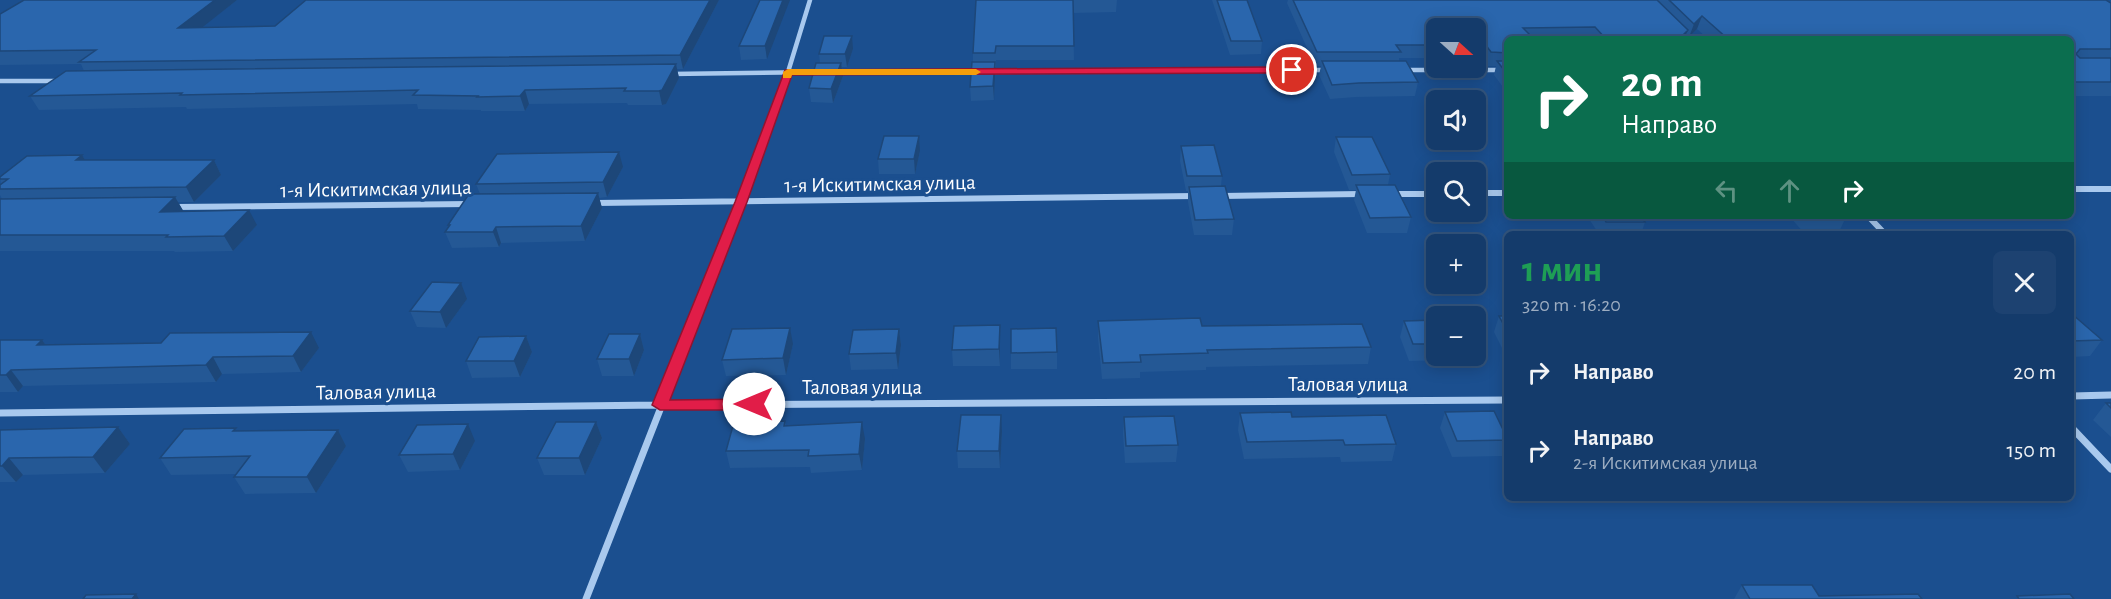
<!DOCTYPE html>
<html lang="ru">
<head>
<meta charset="utf-8">
<style>
	body { margin:0; font-family:"Alegreya Sans",sans-serif; background:#1d4271; color:#f1f3f6; height:100vh; display:flex; flex-direction:column; font-size:22px; white-space:nowrap }
	* { box-sizing:border-box; margin:0 }
	p { font-size:20px; color:#9dadc1 }
	.icon { flex:none; width:33px; height:33px; fill:none; stroke:currentColor; stroke-width:2; stroke-linecap:round; stroke-linejoin:round }
	.map { position:relative; flex:1; overflow:hidden }
	.panel { position:absolute; left:1504px; top:231px; width:570px; height:270px; display:flex; flex-direction:column; background:#143b6b; border-radius:9px; box-shadow:0 3px 15px #0003,0 0 0 2px #33557e }
	.panel>* { flex:none }
	.guide { position:absolute; left:1504px; top:36px; width:570px; height:183px; border-radius:9px; box-shadow:0 3px 15px #0003,0 0 0 2px #33557e; background:#0b6e4f; color:#fff; overflow:hidden }
	.needle { width:39px; rotate:111deg }
	.controls { position:absolute; left:1426px; top:18px; display:grid; gap:12px }
	.controls a { display:grid; place-items:center; width:60px; height:60px; border-radius:9px; background:#143b6b; box-shadow:0 3px 15px #0003,0 0 0 2px #33557e; font-size:30px }
	.pin { position:absolute; display:grid; place-items:center; width:51px; height:51px; color:#fff; margin:-26px; border:3px solid #fff; border-radius:50%; box-shadow:0 2px 6px #0007 }
	.me { position:absolute; width:66px; margin:-33px; rotate:270deg; stroke-linejoin:round; filter:drop-shadow(0 0 4px #0008) }
	.turn { display:flex; align-items:center; gap:21px; height:126px; padding:0 18px; font-size:27px }
	.turn .icon { width:78px; height:78px; stroke-width:2.5 }
	.turn b { display:block; font-size:42px; line-height:51px }
	.lanes { display:flex; align-items:center; height:57px; padding:0 18px; background:#0003; justify-content:center; gap:30px; direction:ltr }
	.lanes .off { opacity:.35 }
	.round { display:grid; place-items:center; flex:none; width:63px; height:63px; border-radius:9px; background:#1d4271 }
	.summary { display:flex; align-items:center; justify-content:space-between; height:102px; padding:0 18px }
	h1 { font-size:36px; font-weight:700; line-height:45px; color:#1e9e55 }
	ul { padding:0; list-style:none }
	li { display:flex; align-items:center; gap:18px; height:78px; padding:0 18px }
	li div { flex:1 }
	li b { display:block; font-size:22px }
	li em { font-style:normal }
	.map>svg:first-child { display:block }
	.lines { fill:none; stroke-linecap:round; stroke-linejoin:round }
	.street-far2 { stroke:#a9c9ee; stroke-width:4.5 }
	.street-far1 { stroke:#a9c9ee; stroke-width:6 }
	.street { stroke:#a9c9ee; stroke-width:7 }
	.wall { fill:#245895 }
	.shaded-wall { fill:#1d4779 }
	.building { fill:#2a66ad; stroke:#1d4779; stroke-width:1.5 }
	.route { fill:#e11d48; stroke:#92132f; stroke-width:1.5 }
	.slow { fill:#f59e0b }
	.labels { text-anchor:middle; dominant-baseline:central; stroke-width:6; stroke-linejoin:round; paint-order:stroke }
	.street-label { font-size:21px; fill:#fff; stroke:#1b4f8f }
</style>
</head>
<body>
<div class="map">
<svg width="2111" height="599" viewBox="0 0 2111 599">
	<rect width="100%" height="100%" fill="#1b4f8f"/>
	<g class="lines">
		<path class="street-far2" d="M 1405,70 L 1508,70
			M 835,72 L 977,72
			M 988,72 L 1328,70
			M 670,74 L 821,72
			M 0,81 L 59,81
			M 757,157 L 788,72 L 810,0"/>
		<path class="street-far1" d="M 2072,189 L 2111,189
			M 1476,193 L 1508,193
			M 1393,194 L 1437,194
			M 1222,196 L 1361,194
			M 595,203 L 1196,196
			M 175,207 L 470,204
			M 1868,216 L 1885,234
			M 682,353 L 758,155"/>
		<path class="street" d="M 2072,396 L 2111,395
			M 0,413 L 660,405 L 1508,400
			M 2072,428 L 2111,469
			M 586,599 L 683,351"/>
	</g>
	<path class="wall" d="M 237,0 L 202,27 L 275,26 L 719,0 L 683,69 L 677,69 L 679,78 L 666,104 L 662,105 L 628,105 L 627,103 L 529,104 L 525,111 L 481,111 L 481,110 L 418,109 L 417,104 L 187,109 L 186,107 L 39,110 L 30,96 L 84,71 L 81,64 L 0,65 L 0,14 Z
		M 760,0 L 767,59 L 741,60 L 739,46 Z
		M 976,0 L 1117,0 L 1116,12 L 1073,13 L 1074,60 L 996,60 L 996,67 L 995,67 L 994,100 L 971,101 L 970,87 L 973,62 L 973,53 Z
		M 1212,0 L 1247,0 L 1262,41 L 1261,54 L 1230,55 Z
		M 1288,0 L 2106,0 L 2111,3 L 2111,96 L 2072,96 L 2072,39 L 1708,39 L 1697,29 L 1689,37 L 1686,34 L 1684,39 L 1508,39 L 1508,94 L 1494,75 L 1496,66 L 1487,66 L 1481,57 L 1476,57 L 1476,28 L 1437,28 L 1437,58 L 1399,58 L 1399,61 L 1418,82 L 1415,96 L 1356,97 L 1330,99 L 1319,75 L 1321,66 L 1315,66 L 1287,3 Z
		M 853,49 L 847,67 L 842,67 L 843,76 L 833,103 L 811,102 L 809,88 L 820,63 L 819,54 Z
		M 1336,137 L 1390,174 L 1388,185 L 1411,217 L 1407,233 L 1367,233 L 1354,200 L 1356,190 L 1349,190 L 1334,152 Z
		M 1181,146 L 1222,176 L 1221,186 L 1234,219 L 1232,235 L 1194,235 L 1188,202 L 1188,191 L 1186,191 L 1180,161 Z
		M 920,151 L 915,174 L 879,174 L 878,159 Z
		M 82,155 L 85,160 L 214,160 L 221,175 L 194,202 L 178,202 L 183,211 L 257,225 L 233,251 L 175,252 L 174,251 L 0,251 L 0,199 L 2,199 L 0,195 L 0,185 L 1,185 L 0,177 Z
		M 623,167 L 607,197 L 599,198 L 602,208 L 585,241 L 501,243 L 499,247 L 452,248 L 445,232 L 449,228 L 448,225 L 480,194 L 476,184 Z
		M 1587,216 L 1641,216 L 1645,222 L 1641,234 L 1599,234 Z
		M 1789,216 L 1842,216 L 1845,219 L 1838,234 L 1805,234 Z
		M 467,299 L 446,328 L 417,327 L 410,311 Z
		M 2072,314 L 2102,340 L 2090,356 L 2072,357 Z
		M 1499,316 L 1508,316 L 1508,356 L 1506,356 L 1494,332 Z
		M 1437,320 L 1437,356 L 1457,356 L 1456,360 L 1409,361 L 1400,337 L 1404,321 Z
		M 1098,321 L 1202,326 L 1371,347 L 1368,364 L 1206,367 L 1206,370 L 1140,372 L 1140,378 L 1102,379 L 1098,338 Z
		M 1000,325 L 1000,366 L 953,366 L 952,350 Z
		M 899,329 L 901,345 L 898,369 L 851,370 L 849,354 Z
		M 640,334 L 644,350 L 634,376 L 602,376 L 597,359 Z
		M 526,336 L 532,352 L 520,377 L 472,378 L 466,361 Z
		M 0,340 L 42,340 L 46,345 L 319,348 L 301,372 L 222,374 L 216,382 L 23,386 L 18,392 L 0,392 Z
		M 793,344 L 786,375 L 726,376 L 722,360 Z
		M 1057,352 L 1057,369 L 1011,369 L 1011,353 Z
		M 2106,403 L 2111,403 L 2111,437 L 2093,420 Z
		M 1445,412 L 1508,440 L 1502,456 L 1452,457 L 1440,428 Z
		M 1240,413 L 1292,417 L 1396,444 L 1392,461 L 1341,462 L 1340,457 L 1244,459 L 1238,430 Z
		M 1124,417 L 1178,445 L 1176,462 L 1125,463 L 1123,434 Z
		M 785,421 L 786,426 L 865,439 L 862,470 L 811,473 L 810,467 L 730,468 L 726,451 Z
		M 596,422 L 602,438 L 585,475 L 544,475 L 537,458 Z
		M 118,427 L 130,444 L 105,473 L 23,475 L 16,482 L 0,482 L 0,430 Z
		M 338,430 L 346,446 L 316,493 L 245,494 L 234,477 L 237,474 L 171,475 L 160,458 L 238,431 Z
		M 1002,432 L 1000,468 L 958,468 L 957,451 Z
		M 475,441 L 460,470 L 408,472 L 399,455 Z
		M 1742,585 L 1819,596 L 1922,599 L 1734,599 Z"/>
	<path class="shaded-wall" d="M 215,0 L 237,0 L 185,41 L 178,28 Z
		M 710,0 L 719,0 L 683,69 L 680,55 Z
		M 783,0 L 790,0 L 767,59 L 765,46 Z
		M 1702,16 L 1697,29 L 1689,37 L 1694,24 Z
		M 1688,30 L 1684,39 L 1679,39 Z
		M 852,36 L 853,49 L 847,67 L 845,54 Z
		M 995,62 L 995,76 L 994,100 L 993,86 Z
		M 841,63 L 843,76 L 833,103 L 831,89 Z
		M 676,64 L 679,78 L 666,104 L 662,105 L 659,91 Z
		M 525,90 L 529,104 L 525,111 L 520,96 Z
		M 919,136 L 920,151 L 915,174 L 914,159 Z
		M 619,152 L 623,167 L 607,197 L 603,182 Z
		M 82,155 L 91,170 L 76,160 Z
		M 214,160 L 221,175 L 194,202 L 186,187 Z
		M 598,193 L 602,208 L 585,241 L 581,226 Z
		M 175,197 L 184,212 L 160,212 Z
		M 249,210 L 257,225 L 233,251 L 224,236 Z
		M 496,227 L 501,243 L 499,247 L 493,232 Z
		M 461,283 L 467,299 L 446,328 L 440,312 Z
		M 1000,325 L 1000,366 L 999,349 Z
		M 790,328 L 793,344 L 786,375 L 783,358 Z
		M 899,329 L 901,345 L 898,369 L 896,353 Z
		M 311,332 L 319,348 L 301,372 L 293,356 Z
		M 640,334 L 644,350 L 634,376 L 629,359 Z
		M 526,336 L 532,352 L 520,377 L 514,361 Z
		M 42,340 L 54,356 L 37,345 Z
		M 213,357 L 222,374 L 216,382 L 206,365 Z
		M 11,370 L 23,386 L 18,392 L 6,375 Z
		M 1001,415 L 1002,432 L 1000,468 L 999,451 Z
		M 596,422 L 602,438 L 585,475 L 579,458 Z
		M 862,422 L 865,439 L 862,470 L 859,454 Z
		M 468,424 L 475,441 L 460,470 L 453,454 Z
		M 118,427 L 130,444 L 105,473 L 93,457 Z
		M 338,430 L 346,446 L 316,493 L 307,477 Z
		M 9,458 L 23,475 L 16,482 L 2,466 Z
		M 136,594 L 139,599 L 132,599 Z"/>
	<path class="building" d="M 24,0 L 215,0 L 178,28 L 275,26 L 306,0 L 710,0 L 680,55 L 79,62 L 96,50 L 0,51 L 0,14 Z
		M 760,0 L 783,0 L 765,46 L 739,46 Z
		M 976,0 L 1073,0 L 1074,46 L 996,46 L 995,53 L 973,53 Z
		M 1217,0 L 1247,0 L 1262,41 L 1231,41 Z
		M 1293,0 L 1657,0 L 1688,30 L 1679,39 L 1606,39 L 1595,27 L 1523,28 L 1534,39 L 1508,39 L 1508,53 L 1491,52 L 1485,44 L 1476,44 L 1476,28 L 1437,28 L 1437,45 L 1396,45 L 1401,52 L 1317,52 Z
		M 1669,0 L 2106,0 L 2111,3 L 2111,49 L 2080,49 L 2076,54 L 2080,58 L 2111,58 L 2111,82 L 2072,82 L 2072,39 L 1728,39 L 1702,16 L 1694,24 Z
		M 824,36 L 852,36 L 845,54 L 819,54 Z
		M 1322,61 L 1406,61 L 1418,82 L 1359,83 L 1332,85 Z
		M 1497,61 L 1508,61 L 1508,75 Z
		M 972,62 L 995,62 L 993,86 L 970,87 Z
		M 816,63 L 841,63 L 831,89 L 809,88 Z
		M 676,64 L 662,90 L 659,91 L 624,91 L 626,88 L 525,90 L 520,96 L 477,97 L 478,96 L 413,95 L 418,90 L 180,95 L 182,93 L 30,96 L 66,71 Z
		M 884,136 L 919,136 L 914,159 L 878,159 Z
		M 1336,137 L 1372,137 L 1390,174 L 1352,175 Z
		M 1214,145 L 1222,176 L 1187,176 L 1181,146 Z
		M 619,152 L 603,182 L 476,184 L 497,154 Z
		M 82,155 L 76,160 L 214,160 L 186,187 L 0,189 L 0,185 L 8,179 L 0,179 L 0,177 L 27,156 Z
		M 1356,185 L 1395,185 L 1411,217 L 1370,218 Z
		M 1225,186 L 1234,219 L 1195,220 L 1189,187 Z
		M 598,193 L 581,226 L 496,227 L 493,232 L 445,232 L 450,225 L 448,225 L 469,194 Z
		M 175,197 L 160,212 L 249,210 L 224,236 L 166,237 L 168,235 L 0,235 L 0,199 Z
		M 1603,216 L 1641,216 L 1645,222 L 1606,222 Z
		M 1810,216 L 1842,216 L 1845,219 L 1813,219 Z
		M 432,282 L 461,283 L 440,312 L 410,311 Z
		M 2072,314 L 2102,340 L 2072,341 Z
		M 1499,316 L 1508,316 L 1508,333 Z
		M 1200,318 L 1202,326 L 1362,324 L 1371,347 L 1207,350 L 1208,353 L 1140,355 L 1141,362 L 1103,363 L 1098,321 Z
		M 1437,320 L 1437,344 L 1413,344 L 1404,321 Z
		M 1000,325 L 999,349 L 952,350 L 954,326 Z
		M 790,328 L 783,358 L 722,360 L 732,329 Z
		M 1056,328 L 1057,352 L 1011,353 L 1011,329 Z
		M 899,329 L 896,353 L 849,354 L 853,330 Z
		M 311,332 L 293,356 L 213,357 L 206,365 L 11,370 L 6,375 L 0,375 L 0,340 L 42,340 L 37,345 L 161,343 L 170,333 Z
		M 609,334 L 640,334 L 629,359 L 597,359 Z
		M 526,336 L 514,361 L 466,361 L 479,337 Z
		M 2106,403 L 2111,403 L 2111,408 Z
		M 1494,411 L 1508,440 L 1457,441 L 1445,412 Z
		M 1291,412 L 1292,417 L 1386,415 L 1396,444 L 1345,445 L 1343,440 L 1247,442 L 1240,413 Z
		M 961,415 L 1001,415 L 999,451 L 957,451 Z
		M 1174,416 L 1178,445 L 1126,446 L 1124,417 Z
		M 785,421 L 784,426 L 862,422 L 859,454 L 808,456 L 809,450 L 726,451 L 734,422 Z
		M 556,422 L 596,422 L 579,458 L 537,458 Z
		M 468,424 L 453,454 L 399,455 L 417,425 Z
		M 118,427 L 93,457 L 9,458 L 2,466 L 0,466 L 0,430 Z
		M 236,428 L 233,431 L 338,430 L 307,477 L 234,477 L 250,456 L 160,458 L 184,429 Z
		M 1742,585 L 1812,585 L 1819,596 L 1918,594 L 1922,599 L 1750,599 Z
		M 136,594 L 132,599 L 83,599 L 86,595 Z
		M 2070,594 L 2074,599 L 2019,599 L 2017,596 Z"/>
	<path class="route" d="M 1292,67 L 1295,68 L 1295,73 L 792,75 L 747,202 L 670,400 L 754,399 L 762,404 L 754,410 L 660,410 L 652,405 L 735,202 L 785,70 Z"/>
	<path class="slow" d="M 788,69 L 976,69 L 981,72 L 976,75 L 792,75 L 791,78 L 783,78 L 783,72 Z"/>
	<g class="labels">
		<g class="street-label">
			<text transform="translate(880 184) rotate(-1)">1-я Искитимская улица</text>
			<text transform="translate(376 189) rotate(-1)">1-я Искитимская улица</text>
			<text x="1348" y="384">Таловая улица</text>
			<text x="862" y="387">Таловая улица</text>
			<text transform="translate(376 392) rotate(-1)">Таловая улица</text>
		</g>
	</g>
</svg>
<div class="controls">
<a><svg class="needle" viewBox="-14 -14 28 28"><path d="M0-13l5 13h-10z" fill="#e53935"/><path d="M0 13l5-13h-10z" fill="#9dadc1"/></svg></a>
<a><svg class="icon" aria-label="sound" viewBox="0 0 24 24"><path d="M4 9h4l5-4v14l-5-4H4zM17 9q2 3 0 6"/></svg></a>
<a><svg class="icon" aria-label="search" viewBox="0 0 24 24"><circle cx="10" cy="10" r="6"/><path d="M15 15l6 6"/></svg></a>
<a>+</a>
<a>−</a>
</div>
<div class="pin" style="left:1292px;top:70px;background:#d93025"><svg class="icon" aria-label="arrive" viewBox="0 0 24 24"><path d="M6 21V4h12l-3 4 3 4H6"/></svg></div>
<svg class="me" style="left:754px;top:404px" viewBox="-20 -20 40 40"><circle r="19" fill="#fff"/><path d="M0-13L10 11 0 6-10 11z" fill="#e11d48"/></svg>
<div class="guide">
<div class="turn"><svg class="icon" aria-label="right" viewBox="0 0 24 24"><path d="M7 20v-9h11M14 6l5 5-5 5"/></svg><div><b>20 m</b>Направо</div></div>
<div class="lanes"><svg class="icon off" aria-label="left" viewBox="0 0 24 24"><path d="M17 20v-9H6M10 6l-5 5 5 5"/></svg><svg class="icon off" aria-label="ahead" viewBox="0 0 24 24"><path d="M12 20V5M6 11l6-6 6 6"/></svg><svg class="icon" aria-label="right" viewBox="0 0 24 24"><path d="M7 20v-9h11M14 6l5 5-5 5"/></svg></div>
</div>
<section class="panel">
<div class="summary"><div><h1>1 мин</h1><p>320 m · 16:20</p></div><a class="round"><svg class="icon" aria-label="close" viewBox="0 0 24 24"><path d="M6 6l12 12M18 6L6 18"/></svg></a></div>
<ul>
<li><svg class="icon" aria-label="right" viewBox="0 0 24 24"><path d="M7 20v-9h11M14 6l5 5-5 5"/></svg><div><b>Направо</b></div><em>20 m</em></li>
<li><svg class="icon" aria-label="right" viewBox="0 0 24 24"><path d="M7 20v-9h11M14 6l5 5-5 5"/></svg><div><b>Направо</b><p>2-я Искитимская улица</p></div><em>150 m</em></li>
</ul>
</section>
</div>
</body>
</html>
